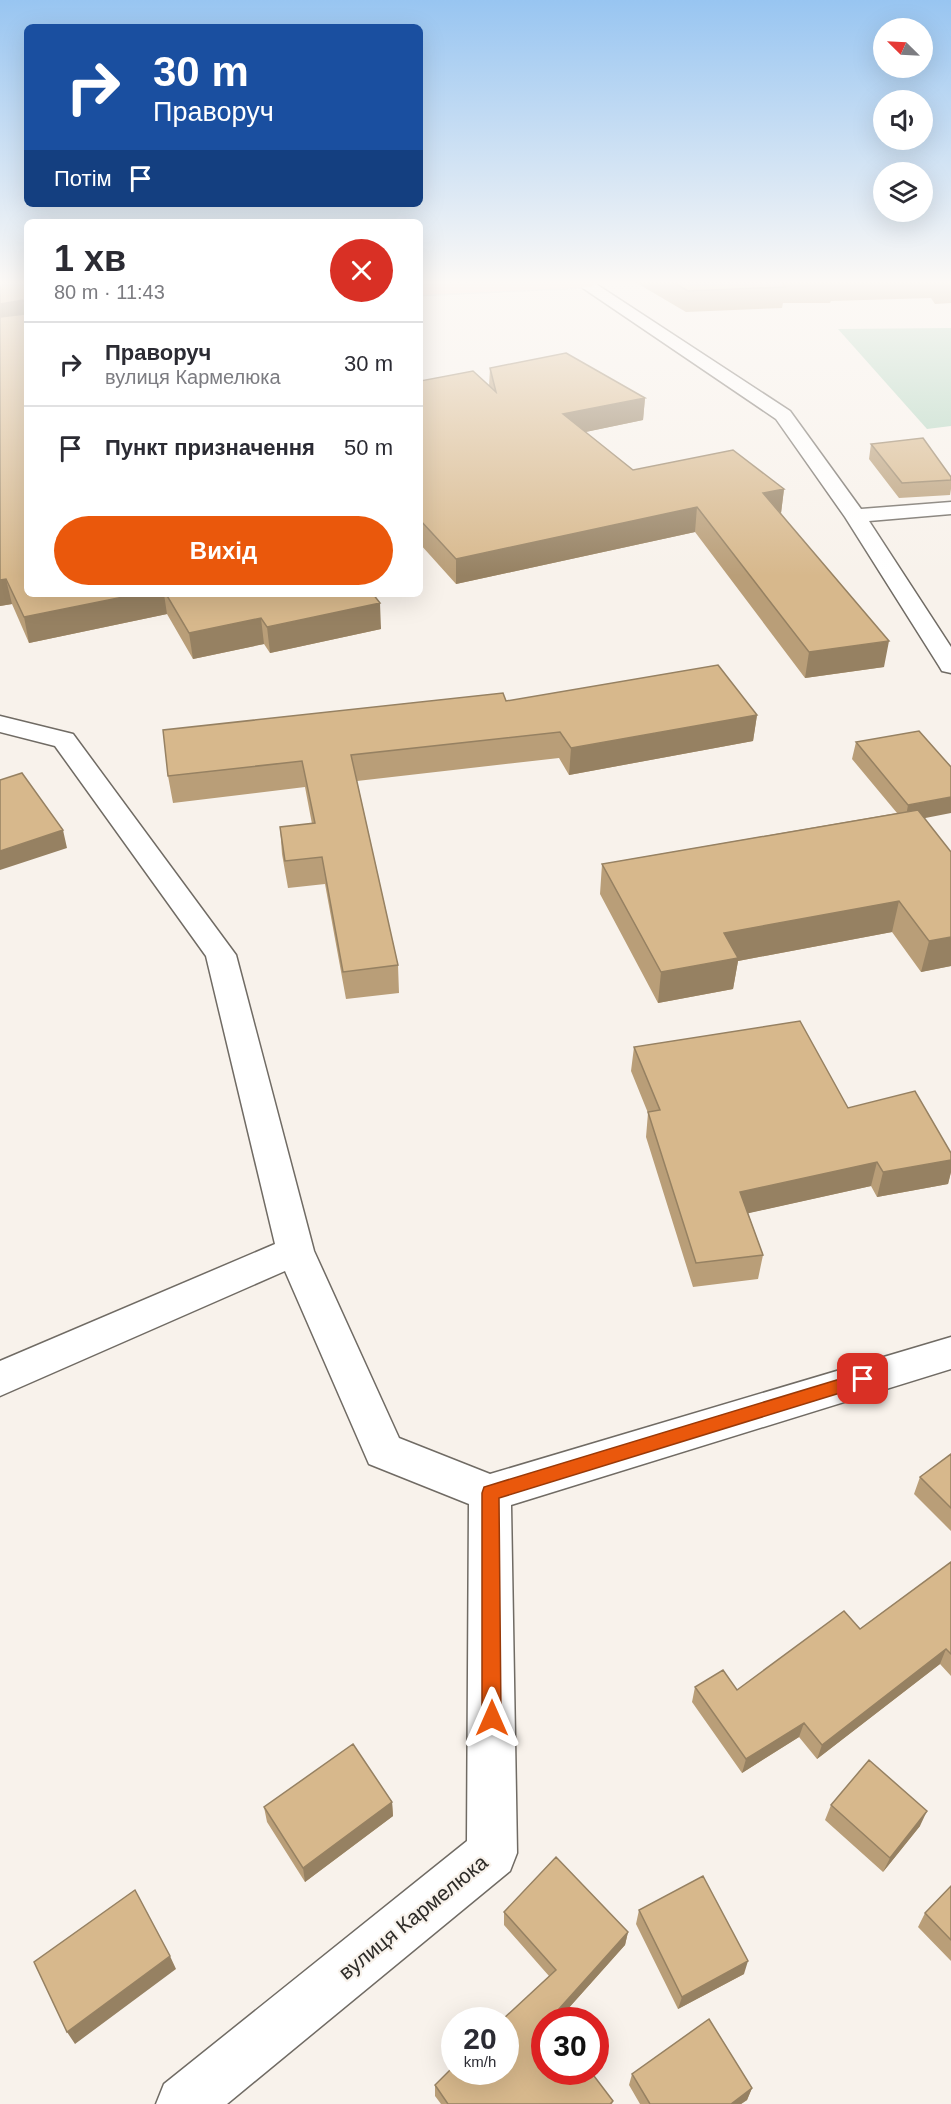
<!DOCTYPE html>
<html lang="uk">
<head>
<meta charset="utf-8">
<style>
	body { margin:0; font-family:Arial,sans-serif; background:#f2f2f3; color:#2b2b33; height:100vh; display:flex; flex-direction:column; font-size:22px; white-space:nowrap }
	* { box-sizing:border-box; margin:0 }
	p { font-size:20px; color:#7c7c81 }
	.icon { flex:none; width:33px; height:33px; fill:none; stroke:currentColor; stroke-width:2; stroke-linecap:round; stroke-linejoin:round }
	.map { position:relative; flex:1; overflow:hidden }
	.panel { position:absolute; left:24px; top:219px; width:399px; height:378px; display:flex; flex-direction:column; background:#fff; border-radius:9px; box-shadow:0 6px 24px #0002 }
	.panel>* { flex:none }
	.top-card { position:absolute; left:24px; top:24px; width:399px; height:183px; border-radius:9px; box-shadow:0 6px 24px #0002; background:#1a4fa0; color:#fff; overflow:hidden }
	.needle { width:39px; rotate:294deg }
	.buttons { position:absolute; left:873px; top:18px; display:grid; gap:12px }
	.buttons a { display:grid; place-items:center; width:60px; height:60px; border-radius:50%; background:#fff; box-shadow:0 6px 24px #0002; font-size:30px }
	.speed { position:absolute; left:441px; top:2007px; display:flex; gap:12px; font-size:30px; font-weight:700; text-align:center }
	.speed>* { display:grid; place-content:center; width:78px; height:78px; border-radius:50%; background:#fff; box-shadow:0 6px 24px #0002; line-height:1 }
	.speed small { font-size:15px; font-weight:400 }
	.speed .limit { border:9px solid #d22; background:#fff; color:#111 }
	.pin { position:absolute; display:grid; place-items:center; width:51px; height:51px; color:#fff; margin:-26px; border-radius:12px; box-shadow:0 3px 9px #0006 }
	.me { position:absolute; width:66px; margin:-33px; rotate:0deg; stroke-linejoin:round; filter:drop-shadow(0 0 4px #0008) }
	.turn { display:flex; align-items:center; gap:21px; height:126px; padding:0 30px; font-size:27px }
	.turn .icon { width:78px; height:78px; stroke-width:2.5 }
	.turn b { display:block; font-size:42px; line-height:51px }
	.then { display:flex; align-items:center; height:57px; padding:0 30px; background:#0003; gap:12px; font-size:22px }
	.round { display:grid; place-items:center; flex:none; width:63px; height:63px; border-radius:32px; background:#f2f2f3 }
	.headline { display:flex; align-items:center; justify-content:space-between; height:102px; padding:0 30px }
	h1 { font-size:36px; font-weight:700; line-height:45px }
	.cta { display:flex; gap:12px; margin-top:auto; padding:12px 30px }
	.cta a { flex:1; height:69px; border-radius:36px; background:#ea580c; color:#fff; font-size:24px; font-weight:700; line-height:69px; text-align:center }
	ul { padding:0; list-style:none }
	li { display:flex; align-items:center; gap:18px; height:84px; padding:0 30px; border-top:2px solid #e1e1e2 }
	li div { flex:1 }
	li b { display:block; font-size:22px }
	li em { font-style:normal }
	.map>svg:first-child { display:block }
	.green { fill:#b1d5c0 }
	.lines { fill:none; stroke-linecap:round; stroke-linejoin:round }
	.minor-casing { stroke:#706b64; stroke-width:3 }
	.major-casing { stroke:#d1d0d0; stroke-width:3 }
	.minor { fill:#fff; fill-rule:evenodd }
	.major { fill:#ffcabf; fill-rule:evenodd }
	.wall { fill:#b99e78 }
	.shaded-wall { fill:#968162 }
	.building { fill:#d7b88c; stroke:#968162; stroke-width:1.5 }
	.route { fill:#ea580c; stroke:#983908; stroke-width:1.5 }
	.labels { text-anchor:middle; dominant-baseline:central; stroke-width:4.5; stroke-linejoin:round; paint-order:stroke }
	.near-street-label { font-size:21px; fill:#2d2b28; stroke:#f8f2eb }
</style>
</head>
<body>
<div class="map">
<svg width="951" height="2104" viewBox="0 0 951 2104">
	<rect width="100%" height="100%" fill="#f8f2eb"/>
	<path class="green" d="M 951,328 L 951,426 L 927,429 L 838,329 Z"/>
	<g class="lines">
		<g class="minor-casing">
			<path id="minor" d="M 574,282 L 593,282 L 790,411 L 861,509 L 951,502 L 951,514 L 869,521 L 951,647 L 951,673 L 942,671 L 939,666 L 845,517 L 776,419 Z
				M 0,716 L 73,734 L 236,955 L 314,1251 L 399,1438 L 490,1474 L 951,1337 L 951,1369 L 511,1505 L 517,1853 L 510,1871 L 227,2104 L 156,2104 L 164,2084 L 467,1841 L 469,1504 L 369,1464 L 285,1271 L 0,1396 L 0,1361 L 275,1244 L 206,956 L 55,746 L 0,732 Z"/>
		</g>
		<g class="major-casing">
			<path id="major" d="M 484,282 L 598,282 L 590,287 L 420,295 L 420,285 Z"/>
		</g>
		<use href="#minor" class="minor"/>
		<use href="#major" class="major"/>
	</g>
	<path class="wall" d="M 0,282 L 27,282 L 27,594 L 373,594 L 381,629 L 270,653 L 264,644 L 193,659 L 167,614 L 29,643 L 12,604 L 0,606 Z
		M 635,282 L 951,282 L 951,303 L 935,304 L 931,298 L 831,301 L 830,303 L 783,303 L 782,308 L 686,312 Z
		M 490,368 L 645,398 L 643,420 L 585,432 L 633,470 L 784,489 L 781,513 L 884,667 L 805,678 L 695,532 L 456,584 L 420,544 L 420,381 L 489,386 Z
		M 871,444 L 951,477 L 951,489 L 950,495 L 899,498 L 869,459 Z
		M 506,701 L 757,715 L 753,741 L 569,775 L 559,758 L 357,781 L 398,965 L 399,993 L 346,999 L 325,884 L 288,888 L 282,854 L 280,827 L 312,824 L 305,787 L 173,803 L 168,776 Z
		M 856,742 L 924,818 L 951,966 L 921,972 L 892,932 L 738,961 L 733,989 L 658,1003 L 600,894 L 602,864 L 897,813 L 852,759 Z
		M 634,1047 L 848,1108 L 951,1153 L 951,1172 L 948,1184 L 877,1197 L 871,1186 L 748,1213 L 763,1255 L 758,1279 L 693,1287 L 646,1137 L 648,1113 L 631,1071 Z
		M 951,1454 L 951,1531 L 914,1494 L 920,1477 Z
		M 951,1562 L 951,1676 L 940,1664 L 817,1759 L 799,1737 L 742,1773 L 692,1702 L 695,1687 L 737,1690 L 860,1629 Z
		M 392,1802 L 393,1816 L 305,1882 L 267,1822 L 264,1807 Z
		M 831,1805 L 920,1826 L 883,1872 L 825,1820 Z
		M 951,1886 L 951,1961 L 918,1927 L 925,1913 Z
		M 639,1910 L 744,1974 L 678,2009 L 636,1924 Z
		M 504,1912 L 628,1932 L 625,1945 L 558,2020 L 544,2020 L 613,2101 L 612,2104 L 441,2104 L 435,2096 L 435,2085 L 549,1976 L 504,1925 Z
		M 632,2074 L 752,2088 L 747,2100 L 741,2104 L 640,2104 L 629,2085 Z"/>
	<path class="shaded-wall" d="M 23,300 L 27,322 L 0,327 L 0,304 Z
		M 645,398 L 643,420 L 562,437 L 563,414 Z
		M 784,489 L 781,513 L 763,493 Z
		M 697,507 L 695,532 L 456,584 L 456,559 Z
		M 6,579 L 12,604 L 0,606 L 0,580 Z
		M 138,594 L 164,594 L 167,614 L 29,643 L 24,617 Z
		M 380,603 L 381,629 L 270,653 L 267,627 Z
		M 261,618 L 264,644 L 193,659 L 189,633 Z
		M 889,641 L 884,667 L 805,678 L 809,652 Z
		M 757,715 L 753,741 L 569,775 L 571,748 Z
		M 951,797 L 951,813 L 905,822 L 908,805 Z
		M 63,830 L 67,848 L 0,870 L 0,851 Z
		M 899,901 L 892,932 L 738,961 L 733,989 L 658,1003 L 661,972 L 724,933 Z
		M 951,937 L 951,966 L 921,972 L 929,941 Z
		M 951,1160 L 951,1172 L 948,1184 L 877,1197 L 883,1172 Z
		M 877,1162 L 871,1186 L 736,1216 L 740,1192 Z
		M 946,1649 L 940,1664 L 817,1759 L 822,1745 Z
		M 804,1723 L 799,1737 L 742,1773 L 746,1759 Z
		M 392,1802 L 393,1816 L 305,1882 L 303,1868 Z
		M 927,1811 L 920,1826 L 883,1872 L 890,1858 Z
		M 628,1932 L 625,1945 L 558,2020 L 550,2020 L 550,2019 Z
		M 170,1956 L 176,1969 L 75,2044 L 67,2032 Z
		M 748,1961 L 744,1974 L 678,2009 L 682,1997 Z
		M 752,2088 L 747,2100 L 741,2104 L 731,2104 Z"/>
	<path class="building" d="M 0,282 L 27,282 L 27,594 L 138,594 L 24,617 L 6,579 L 0,580 L 0,317 L 25,314 L 25,303 L 23,300 L 0,304 Z
		M 673,282 L 827,282 L 782,282 L 785,287 L 688,291 Z
		M 566,353 L 645,398 L 563,414 L 633,470 L 733,450 L 784,489 L 763,493 L 889,641 L 809,652 L 697,507 L 456,559 L 420,520 L 420,381 L 473,371 L 496,392 L 490,368 Z
		M 923,438 L 951,477 L 951,480 L 902,483 L 871,444 Z
		M 166,594 L 373,594 L 380,603 L 267,627 L 261,618 L 189,633 Z
		M 718,665 L 757,715 L 571,748 L 560,732 L 351,755 L 398,965 L 343,972 L 322,857 L 285,861 L 280,827 L 315,823 L 302,761 L 168,776 L 163,730 L 503,693 L 506,701 Z
		M 919,731 L 951,767 L 951,797 L 908,805 L 856,742 Z
		M 22,773 L 63,830 L 0,851 L 0,780 Z
		M 918,810 L 951,852 L 951,937 L 929,941 L 899,901 L 724,933 L 738,958 L 661,972 L 602,864 Z
		M 800,1021 L 848,1108 L 915,1091 L 951,1153 L 951,1160 L 883,1172 L 877,1162 L 740,1192 L 763,1255 L 696,1263 L 648,1112 L 660,1110 L 634,1047 Z
		M 951,1454 L 951,1508 L 920,1477 Z
		M 951,1562 L 951,1654 L 946,1649 L 822,1745 L 804,1723 L 746,1759 L 695,1687 L 723,1670 L 737,1690 L 844,1611 L 860,1629 Z
		M 353,1744 L 392,1802 L 303,1868 L 264,1807 Z
		M 869,1760 L 927,1811 L 890,1858 L 831,1805 Z
		M 556,1857 L 628,1932 L 550,2019 L 551,2020 L 544,2020 L 544,2072 L 591,2072 L 613,2101 L 610,2104 L 448,2104 L 435,2085 L 454,2066 L 454,2072 L 506,2072 L 506,2020 L 502,2020 L 556,1970 L 504,1912 Z
		M 703,1876 L 748,1961 L 682,1997 L 639,1910 Z
		M 951,1886 L 951,1940 L 925,1913 Z
		M 135,1890 L 170,1956 L 67,2032 L 34,1962 Z
		M 709,2019 L 752,2088 L 731,2104 L 650,2104 L 632,2074 Z"/>
	<linearGradient id="sky" x2="0" y2="1"><stop stop-color="#98c5f1"/><stop offset="0.49" stop-color="#fcf9f6"/><stop offset="1" stop-color="#fcf9f6" stop-opacity="0"/></linearGradient>
	<rect width="951" height="576" fill="url(#sky)"/>
	<path class="route" d="M 863,1372 L 869,1374 L 872,1379 L 869,1384 L 499,1498 L 501,1718 L 499,1725 L 492,1727 L 485,1725 L 482,1718 L 482,1493 L 484,1487 Z"/>
	<g class="labels">
		<g class="near-street-label">
			<text transform="translate(413 1917) rotate(-39)">вулиця Кармелюка</text>
		</g>
	</g>
</svg>
<div class="buttons">
<a><svg class="needle" viewBox="-14 -14 28 28"><path d="M0-13l5 13h-10z" fill="#e53935"/><path d="M0 13l5-13h-10z" fill="#7c7c81"/></svg></a>
<a><svg class="icon" aria-label="sound" viewBox="0 0 24 24"><path d="M4 9h4l5-4v14l-5-4H4zM17 9q2 3 0 6"/></svg></a>
<a><svg class="icon" aria-label="layers" viewBox="0 0 24 24"><path d="M12 4l9 5-9 5-9-5zM3 14l9 5 9-5"/></svg></a>
</div>
<div class="speed"><div>20<small>km/h</small></div><div class="limit">30</div></div>
<div class="pin" style="left:863px;top:1379px;background:#d93025"><svg class="icon" aria-label="arrive" viewBox="0 0 24 24"><path d="M6 21V4h12l-3 4 3 4H6"/></svg></div>
<svg class="me" style="left:492px;top:1718px" viewBox="-20 -20 40 40"><path d="M0-17L14 15 0 8-14 15z" fill="#ea580c" stroke="#fff" stroke-width="4"/></svg>
<div class="top-card">
<div class="turn"><svg class="icon" aria-label="right" viewBox="0 0 24 24"><path d="M7 20v-9h11M14 6l5 5-5 5"/></svg><div><b>30 m</b>Праворуч</div></div>
<div class="then">Потім<svg class="icon" aria-label="arrive" viewBox="0 0 24 24"><path d="M6 21V4h12l-3 4 3 4H6"/></svg></div>
</div>
<section class="panel">
<div class="headline"><div><h1>1 хв</h1><p>80 m · 11:43</p></div><a class="round" style="background:#d93025;color:#fff"><svg class="icon" aria-label="close" viewBox="0 0 24 24"><path d="M6 6l12 12M18 6L6 18"/></svg></a></div>
<ul>
<li><svg class="icon" aria-label="right" viewBox="0 0 24 24"><path d="M7 20v-9h11M14 6l5 5-5 5"/></svg><div><b>Праворуч</b><p>вулиця Кармелюка</p></div><em>30 m</em></li>
<li><svg class="icon" aria-label="arrive" viewBox="0 0 24 24"><path d="M6 21V4h12l-3 4 3 4H6"/></svg><div><b>Пункт призначення</b></div><em>50 m</em></li>
</ul>
<div class="cta"><a>Вихід</a></div>
</section>
</div>
</body>
</html>
